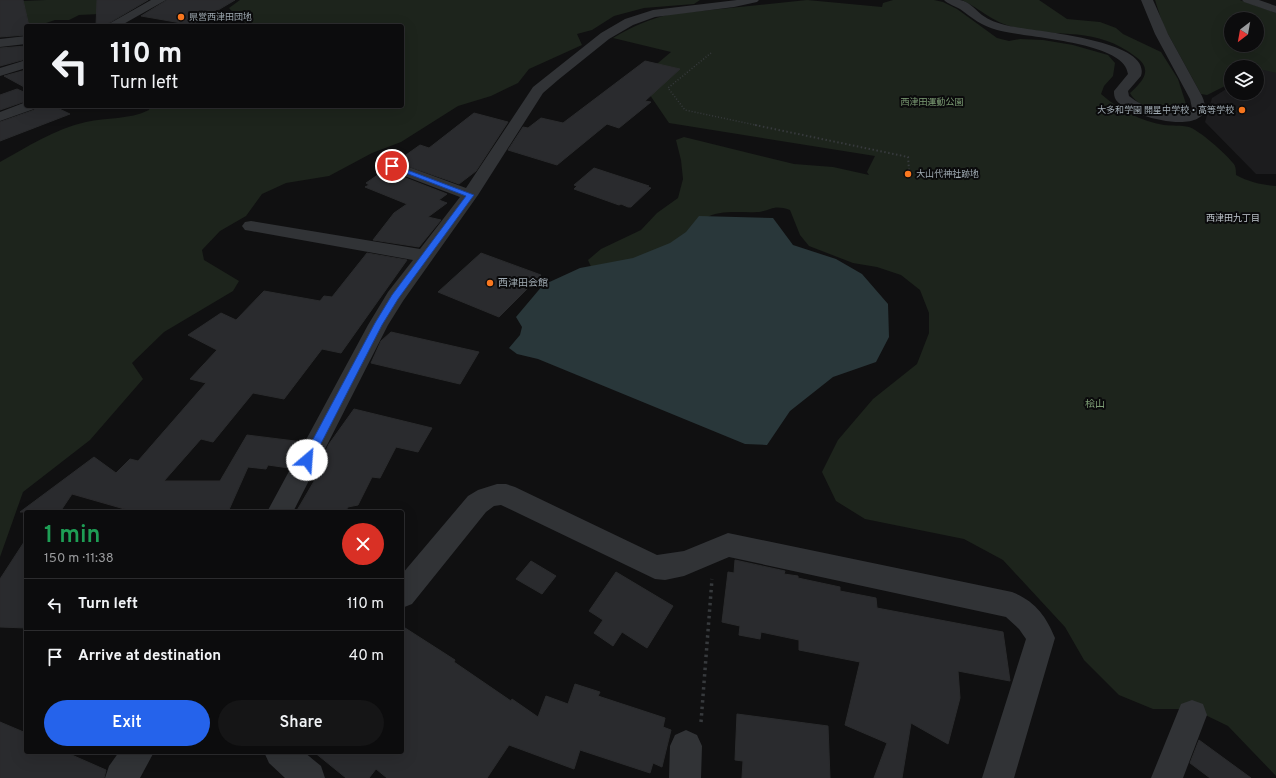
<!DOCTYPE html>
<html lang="en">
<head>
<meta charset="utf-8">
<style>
	body { margin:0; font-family:Overpass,"Noto Sans JP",sans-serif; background:#151516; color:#f1f3f6; height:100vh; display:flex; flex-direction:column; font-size:15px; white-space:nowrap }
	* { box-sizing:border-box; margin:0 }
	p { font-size:13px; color:#9a9b9d }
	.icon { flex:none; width:22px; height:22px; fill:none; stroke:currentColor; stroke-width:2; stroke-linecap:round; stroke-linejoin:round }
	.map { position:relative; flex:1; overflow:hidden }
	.drawer { position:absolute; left:24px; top:510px; width:380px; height:244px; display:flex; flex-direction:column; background:#0c0c0d; border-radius:4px; box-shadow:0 4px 16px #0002,0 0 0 1px #2c2c2e }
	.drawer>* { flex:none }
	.banner { position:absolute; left:24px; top:24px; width:380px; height:84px; border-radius:4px; box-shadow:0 4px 16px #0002,0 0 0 1px #2c2c2e; background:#0c0c0d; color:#f1f3f6; overflow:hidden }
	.needle { width:26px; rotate:211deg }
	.controls { position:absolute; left:1224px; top:12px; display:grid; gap:8px }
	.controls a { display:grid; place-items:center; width:40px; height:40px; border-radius:50%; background:#0c0c0d; box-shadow:0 4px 16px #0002,0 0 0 1px #2c2c2e; font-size:20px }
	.pin { position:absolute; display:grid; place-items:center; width:34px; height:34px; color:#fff; margin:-17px; border:2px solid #fff; border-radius:50%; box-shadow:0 1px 4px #0007 }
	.me { position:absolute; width:44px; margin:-22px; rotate:27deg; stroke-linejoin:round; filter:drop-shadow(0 0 3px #0008) }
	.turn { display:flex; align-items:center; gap:14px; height:84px; padding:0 20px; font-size:18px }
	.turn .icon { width:52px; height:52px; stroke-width:2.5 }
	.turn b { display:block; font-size:28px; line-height:34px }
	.round { display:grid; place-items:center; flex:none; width:42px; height:42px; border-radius:21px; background:#151516 }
	.headline { display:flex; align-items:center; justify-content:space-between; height:68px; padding:0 20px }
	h1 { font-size:24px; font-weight:600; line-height:30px; color:#1e9e55 }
	.cta { display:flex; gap:8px; margin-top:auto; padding:8px 20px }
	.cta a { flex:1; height:46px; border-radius:24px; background:#2563eb; color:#fff; font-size:16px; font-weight:600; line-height:46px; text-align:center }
	.cta a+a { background:#151516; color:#f1f3f6 }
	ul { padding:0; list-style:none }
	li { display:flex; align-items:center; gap:12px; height:52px; padding:0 20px; border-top:1px solid #2c2c2e }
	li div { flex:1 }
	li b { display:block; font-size:15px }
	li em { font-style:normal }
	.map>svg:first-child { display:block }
	.built { fill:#1c1c1e }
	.green { fill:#1d241c; fill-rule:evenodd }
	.water { fill:#29373a }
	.building { fill:#2a2b2e; stroke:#2a2b2d }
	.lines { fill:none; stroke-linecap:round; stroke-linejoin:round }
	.path-far2 { stroke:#373a3d; stroke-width:1.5; stroke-dasharray:1 2; stroke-linecap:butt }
	.path-far1 { stroke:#373a3d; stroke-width:2; stroke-dasharray:1.5 2.5; stroke-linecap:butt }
	.path { stroke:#373a3d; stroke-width:3.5; stroke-dasharray:2.5 4; stroke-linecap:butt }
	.minor { fill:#313336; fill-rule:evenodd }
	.route { fill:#2563eb; stroke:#184099 }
	.poi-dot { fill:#fa781f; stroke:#0b0b0c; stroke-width:1.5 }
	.labels { text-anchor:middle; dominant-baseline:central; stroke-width:4; stroke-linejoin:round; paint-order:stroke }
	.far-poi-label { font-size:9px; fill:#a0abb3; stroke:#0b0b0c; text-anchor:start }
	.far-park-label { font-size:9px; fill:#7e9f76; stroke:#0b0b0c }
	.far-neighbourhood-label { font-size:9px; fill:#c1c8cf; stroke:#0b0b0c }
	.poi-label { font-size:10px; fill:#a0abb3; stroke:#0b0b0c; text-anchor:start }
	.park-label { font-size:10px; fill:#7e9f76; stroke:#0b0b0c }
</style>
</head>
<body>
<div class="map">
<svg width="1276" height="778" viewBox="0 0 1276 778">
	<rect width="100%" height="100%" fill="#101011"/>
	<path class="built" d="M 1265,67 L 1276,73 L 1276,174 L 1256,174 L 1205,122 L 1212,98 L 1231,86 L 1231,93 L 1257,93 L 1257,71 Z"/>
	<path class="green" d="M 46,0 L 119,0 L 100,14 L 79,15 L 69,20 L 55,20 L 37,26 L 26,26 L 4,7 L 23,1 Z
		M 240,0 L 700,0 L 694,4 L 644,8 L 614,16 L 592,30 L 577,34 L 582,45 L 529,69 L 518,83 L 491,96 L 458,106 L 401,142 L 372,153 L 329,176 L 286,183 L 262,194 L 246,216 L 220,231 L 202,250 L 204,260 L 239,281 L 233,291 L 164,332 L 132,363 L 143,379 L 90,440 L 23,492 L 0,557 L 0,162 C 27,147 55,129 86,122 C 107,117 129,120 149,110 L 150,106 L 402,106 L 402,26 L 245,26 L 245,22 L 237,17 L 229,8 Z
		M 807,0 L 882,7 L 883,3 L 893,0 L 934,0 L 943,2 L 957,9 L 997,38 L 1009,41 L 1020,39 L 1043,40 L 1073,45 L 1108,55 L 1115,63 L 1113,76 L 1104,86 L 1101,94 C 1119,110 1141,121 1164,125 C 1172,126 1181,125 1189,127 C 1199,130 1226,154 1233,163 C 1236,166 1236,171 1236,175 C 1249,182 1262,185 1276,186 L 1276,776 L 1228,726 L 1193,709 L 1153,709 L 1119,695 L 1084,660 L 1065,627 L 1003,560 L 964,539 L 865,519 L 836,501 L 822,472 L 838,440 L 873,399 L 917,364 L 929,333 L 929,313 L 920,290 L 901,275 L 877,267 L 853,263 L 809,246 L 800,235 L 790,210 C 772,204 772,211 757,212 C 740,213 719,209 704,219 C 694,225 687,237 677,244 C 655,258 618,264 592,269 L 588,260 L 601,249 L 641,230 L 657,213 L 678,198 L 683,179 L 681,160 L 676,140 L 684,137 L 794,164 L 833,167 L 869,175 L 867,172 L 875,156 L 669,123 L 639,79 L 671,52 L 613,38 C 633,26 649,19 671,14 Z
		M 962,0 L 1039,0 L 1067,19 L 1100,22 L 1116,28 L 1123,34 L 1161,52 L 1178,79 L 1186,104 L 1185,109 C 1168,115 1139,110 1130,93 C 1142,82 1154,70 1136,57 C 1095,25 1058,39 1013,27 C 991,21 982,10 962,0 Z
		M 1155,0 L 1240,0 L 1276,13 L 1276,73 L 1264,70 L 1257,71 L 1257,67 L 1231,67 L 1231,83 L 1207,95 L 1201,94 L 1163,25 ZM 1231,19 L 1257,19 L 1257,45 L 1231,45 Z"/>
	<path class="water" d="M 699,216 L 773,218 L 793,245 L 836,259 L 862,274 L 888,304 L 889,337 L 876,362 L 833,377 L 790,411 L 767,445 L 745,444 L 538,359 L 517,354 L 509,348 L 520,335 L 522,327 L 516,317 L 543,285 L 580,268 L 633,258 L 670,243 L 686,232 Z"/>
	<path class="building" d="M 0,0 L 23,0 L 29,26 L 26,26 L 26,35 L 0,37 Z
		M 97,0 L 148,0 L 104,26 L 96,26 Z
		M 167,0 L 235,0 L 193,25 L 141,16 Z
		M 26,46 L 26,59 L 0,66 L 0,48 Z
		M 645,61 L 680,69 L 645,101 L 651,102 L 619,128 L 607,124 L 557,165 L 508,150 L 523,127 L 528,128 L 541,118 L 563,123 Z
		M 26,70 L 26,88 L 4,76 Z
		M 17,89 L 26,93 L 26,101 L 0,110 L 0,95 Z
		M 37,106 L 53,106 L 70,114 L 0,141 L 0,122 L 34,110 Z
		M 474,113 L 508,122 L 476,171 L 459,184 L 396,162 L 420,145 L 429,148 Z
		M 594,168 L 649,186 L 647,187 L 651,188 L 631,207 L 628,207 L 621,204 L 619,205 L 574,189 L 577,186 L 574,185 Z
		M 385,170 L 447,194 L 439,200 L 447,203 L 428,217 L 441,220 L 419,247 L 373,240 L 394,213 L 407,204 L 365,187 L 369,185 L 366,183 Z
		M 367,253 L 407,260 L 341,353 L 322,349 L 284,399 L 253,393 L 213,442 L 201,439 L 164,481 L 220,481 L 247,435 L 303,442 L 289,468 L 268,465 L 266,469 L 248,467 L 228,512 L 135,512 L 72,494 L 60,512 L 20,512 L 94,457 L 116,473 L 130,459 L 138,461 L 206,383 L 190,379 L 217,350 L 188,335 L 221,313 L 236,320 L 264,291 L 320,301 L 324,296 L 332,297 Z
		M 481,253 L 541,275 L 499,317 L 438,292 Z
		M 391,332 L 479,352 L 460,384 L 371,363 L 381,341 Z
		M 354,409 L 432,428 L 418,452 L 396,447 L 380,478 L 372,477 L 358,505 L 348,507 L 345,512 L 296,512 L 320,471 L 316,471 L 329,444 Z
		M 26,539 L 26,628 L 0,627 L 0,579 Z
		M 735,560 L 785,571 L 784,574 L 798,576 L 798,578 L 840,587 L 840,591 L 876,598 L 877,608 L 1003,632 L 1010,681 L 958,671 L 960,698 L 948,744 L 911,723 L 902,778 L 874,778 L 887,743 L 845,725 L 860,662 L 799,650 L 799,640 L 761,632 L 760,639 L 739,635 L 740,626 L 722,622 L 728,572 L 734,573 Z
		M 531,561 L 556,576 L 542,594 L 516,579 Z
		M 616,572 L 673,606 L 647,648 L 622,632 L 613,646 L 594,633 L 603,620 L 589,611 Z
		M 402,626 L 455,660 L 454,662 L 511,701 L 512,699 L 538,717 L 546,696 L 568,704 L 575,684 L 600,692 L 598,696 L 665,718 L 663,727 L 671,730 L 662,767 L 653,763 L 650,773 L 580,750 L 574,769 L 509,745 L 487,778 L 387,778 L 376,769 L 369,778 L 346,778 L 314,752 L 402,752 Z
		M 737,714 L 828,726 L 830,778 L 742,778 L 743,761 L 735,760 Z
		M 0,722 L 26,733 L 26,752 L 65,752 L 106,770 L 104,778 L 0,778 Z
		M 1199,740 L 1251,778 L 1210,778 L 1190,763 Z"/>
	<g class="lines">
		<path class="path-far2" d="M 711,53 L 668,88 L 685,110 L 760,126"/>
		<path class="path-far1" d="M 755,125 L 908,157 L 909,170"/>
		<path class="path" d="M 701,722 L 712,579"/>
		<path class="minor" d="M 151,0 L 166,0 L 120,26 L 105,26 Z
			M 737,0 L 759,0 L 757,2 L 734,7 L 655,17 L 633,25 L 609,39 L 558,80 L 543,93 L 478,195 L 403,301 L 388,325 L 293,512 L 267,512 L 368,325 L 388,292 L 413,260 L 251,231 L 245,230 L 242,226 L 245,222 L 251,221 L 420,249 L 460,197 L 386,169 L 384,166 L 386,163 L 398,163 L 466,188 L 533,87 L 601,33 L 625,19 L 653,10 Z
			M 944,0 C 949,0 955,0 960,0 C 968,1 976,10 982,15 C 989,20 997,23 1005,25 C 1026,31 1153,38 1141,76 L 1128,91 L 1129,96 C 1145,109 1167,114 1187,113 L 1192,108 L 1190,99 L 1155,34 L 1141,0 L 1153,0 L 1168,34 L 1202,96 C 1222,140 1130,119 1116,100 C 1114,97 1114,94 1114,91 L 1128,74 C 1125,41 1024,38 997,30 C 982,26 972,18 960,9 C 955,6 948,4 944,0 Z
			M 1242,0 L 1259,0 L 1276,6 L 1276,13 L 1244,2 Z
			M 26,36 L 26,44 L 0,47 L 0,39 Z
			M 26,60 L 26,68 L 0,76 L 0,68 Z
			M 26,102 L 26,106 L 36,106 L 34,109 L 0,121 L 0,112 Z
			M 497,484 L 506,484 L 515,487 L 657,555 L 684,551 L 728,533 L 1012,592 C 1035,601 1046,616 1055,638 L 1014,778 L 982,778 L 1026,639 L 1019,629 L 1006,617 L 729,557 L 684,576 L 665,580 L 655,579 L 501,505 L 494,506 L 486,512 L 412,604 L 402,608 L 402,574 L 468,496 L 478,490 Z
			M 1192,700 L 1203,704 L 1207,715 L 1183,778 L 1151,778 L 1181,704 Z
			M 686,730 L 697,735 L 702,746 L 701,778 L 669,778 L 670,746 L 675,735 Z
			M 119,752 L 154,752 L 140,778 L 105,778 L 109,766 Z
			M 264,752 L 304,752 L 321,766 L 325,778 L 285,778 L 269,763 Z"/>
	</g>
	<path class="route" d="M 390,165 L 394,165 L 474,195 L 398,299 L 382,325 L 311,463 L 307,464 L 302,460 L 375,323 L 392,295 L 466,196 L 390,167 Z"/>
	<g class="poi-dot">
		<circle cx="181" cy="17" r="4"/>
		<circle cx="1242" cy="110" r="4"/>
		<circle cx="908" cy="174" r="4"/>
		<circle cx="490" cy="283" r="4"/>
	</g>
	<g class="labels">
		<g class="far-poi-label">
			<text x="189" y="17">県営西津田団地</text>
			<text x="1234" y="110" text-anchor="end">大多和学園 開星中学校・高等学校</text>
			<text x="916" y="174">大山代神社跡地</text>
		</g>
		<g class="far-park-label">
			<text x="932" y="102">西津田運動公園</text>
		</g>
		<g class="far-neighbourhood-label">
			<text x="1233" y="218">西津田九丁目</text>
		</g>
		<g class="poi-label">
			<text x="498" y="283">西津田会館</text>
		</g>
		<g class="park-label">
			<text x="1095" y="404">桧山</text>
		</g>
	</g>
</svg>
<div class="controls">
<a><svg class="needle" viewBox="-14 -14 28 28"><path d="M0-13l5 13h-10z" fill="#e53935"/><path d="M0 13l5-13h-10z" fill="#9a9b9d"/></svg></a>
<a><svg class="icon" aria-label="layers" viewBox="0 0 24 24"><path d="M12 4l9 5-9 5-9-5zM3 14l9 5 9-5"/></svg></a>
</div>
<div class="pin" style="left:392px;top:166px;background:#d93025"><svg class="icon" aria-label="arrive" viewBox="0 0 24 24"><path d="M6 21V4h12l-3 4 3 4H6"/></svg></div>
<svg class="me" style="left:307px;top:460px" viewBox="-20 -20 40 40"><circle r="19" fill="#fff"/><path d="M0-13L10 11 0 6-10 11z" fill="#2563eb"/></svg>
<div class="banner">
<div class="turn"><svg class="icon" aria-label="left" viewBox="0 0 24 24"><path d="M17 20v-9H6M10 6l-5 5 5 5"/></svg><div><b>110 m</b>Turn left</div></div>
</div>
<section class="drawer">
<div class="headline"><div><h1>1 min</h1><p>150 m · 11:38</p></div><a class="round" style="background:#d93025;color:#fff"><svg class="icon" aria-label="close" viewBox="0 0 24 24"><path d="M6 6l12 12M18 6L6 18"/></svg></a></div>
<ul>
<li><svg class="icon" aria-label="left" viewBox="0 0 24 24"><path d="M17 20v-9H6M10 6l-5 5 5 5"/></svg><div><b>Turn left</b></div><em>110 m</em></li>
<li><svg class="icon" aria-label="arrive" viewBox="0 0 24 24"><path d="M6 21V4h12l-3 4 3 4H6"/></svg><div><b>Arrive at destination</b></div><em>40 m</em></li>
</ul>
<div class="cta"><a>Exit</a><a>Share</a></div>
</section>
</div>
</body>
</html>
